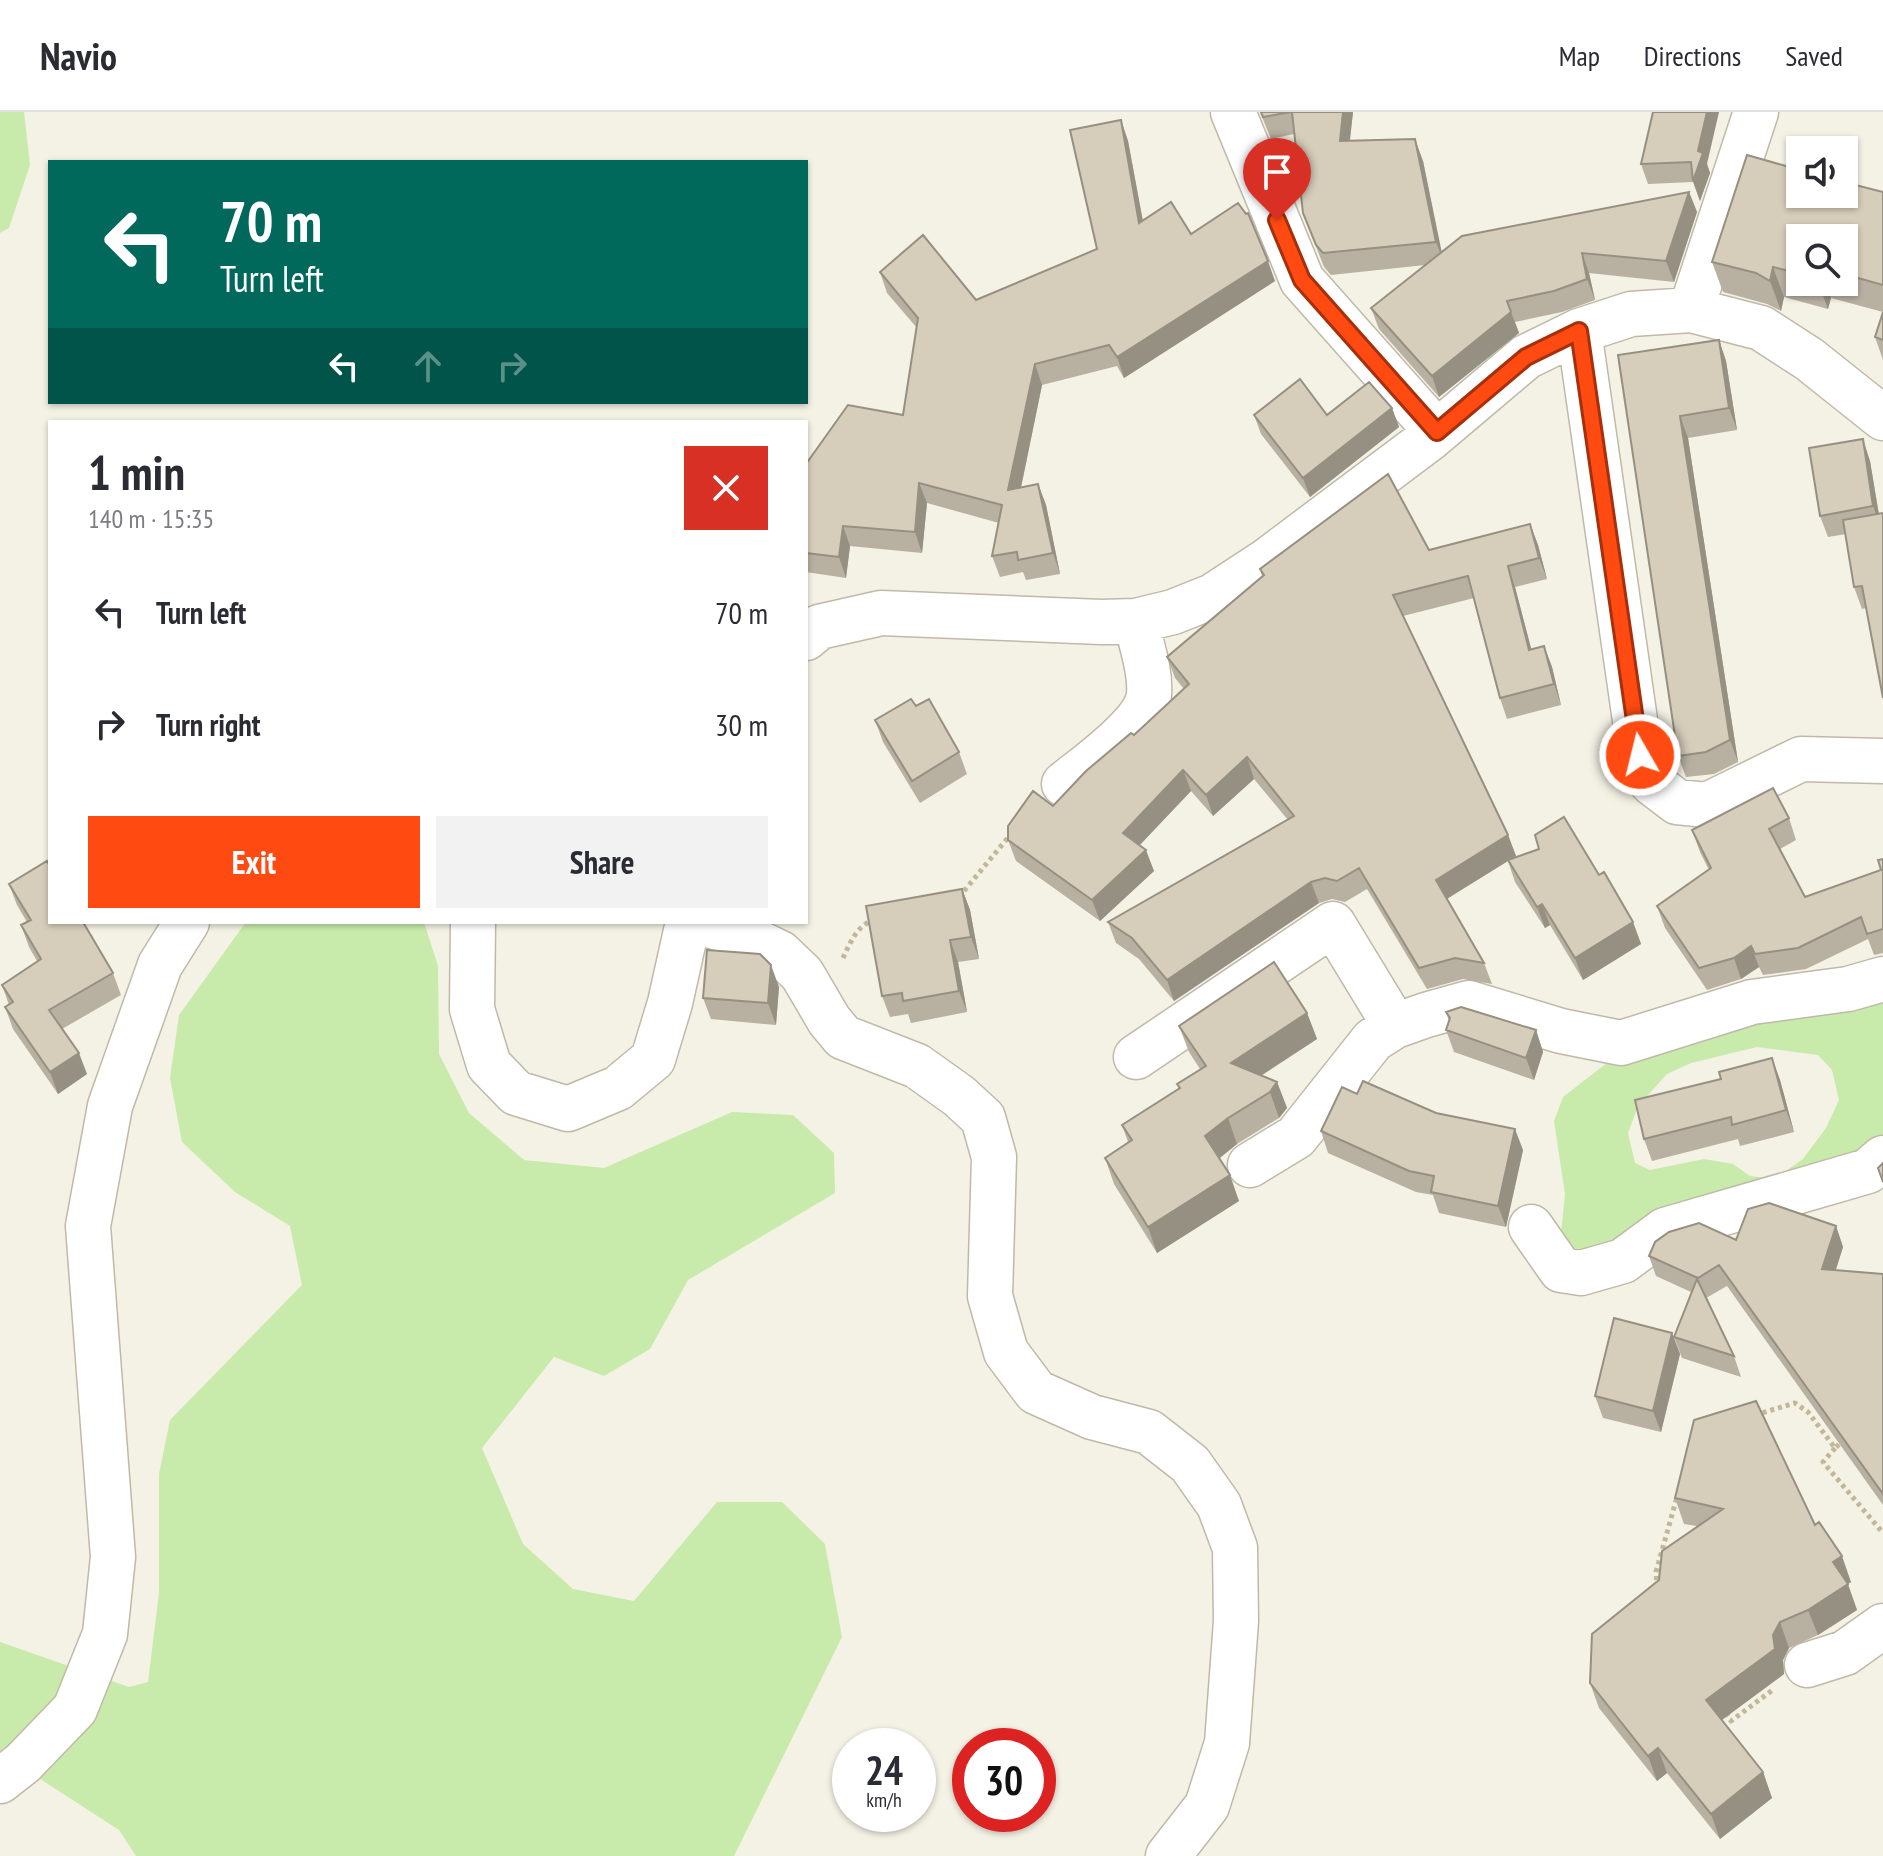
<!DOCTYPE html>
<html lang="en">
<head>
<meta charset="utf-8">
<style>
	body { margin:0; font-family:"PT Sans Narrow",sans-serif; background:#f2f2f3; color:#2b2b33; height:100vh; display:flex; flex-direction:column; font-size:30px; white-space:nowrap }
	* { box-sizing:border-box; margin:0 }
	p { font-size:26px; color:#7c7c81 }
	.icon { flex:none; width:44px; height:44px; fill:none; stroke:currentColor; stroke-width:2; stroke-linecap:round; stroke-linejoin:round }
	.map { position:relative; flex:1; overflow:hidden }
	.details { position:absolute; left:48px; top:308px; width:760px; height:504px; display:flex; flex-direction:column; background:#fff; border-radius:0px; box-shadow:0 2px 6px #0004 }
	.details>* { flex:none }
	.top-card { position:absolute; left:48px; top:48px; width:760px; height:244px; border-radius:0px; box-shadow:0 2px 6px #0004; background:#00695c; color:#fff; overflow:hidden }
	.fabs { position:absolute; left:1786px; top:24px; display:grid; gap:16px }
	.fabs a { display:grid; place-items:center; width:72px; height:72px; border-radius:0px; background:#fff; box-shadow:0 2px 6px #0004; font-size:40px }
	.speed { position:absolute; left:832px; top:1616px; display:flex; gap:16px; font-size:40px; font-weight:700; text-align:center }
	.speed>* { display:grid; place-content:center; width:104px; height:104px; border-radius:50%; background:#fff; box-shadow:0 2px 6px #0004; line-height:1 }
	.speed small { font-size:20px; font-weight:400 }
	.speed .limit { border:12px solid #d22; background:#fff; color:#111 }
	.pin { position:absolute; display:grid; place-items:center; width:68px; height:68px; color:#fff; margin:-82px -34px; border-radius:50% 50% 50% 0; rotate:-45deg; box-shadow:0 0 8px #0007 }
	.pin .icon { rotate:45deg }
	.me { position:absolute; width:88px; margin:-44px; rotate:352deg; stroke-linejoin:round; filter:drop-shadow(0 0 6px #0008) }
	.turn { display:flex; align-items:center; gap:28px; height:168px; padding:0 40px; font-size:36px }
	.turn .icon { width:104px; height:104px; stroke-width:2.5 }
	.turn b { display:block; font-size:56px; line-height:68px }
	.lanes { display:flex; align-items:center; height:76px; padding:0 40px; background:#0003; justify-content:center; gap:40px; direction:ltr }
	.lanes .off { opacity:.35 }
	.round { display:grid; place-items:center; flex:none; width:84px; height:84px; border-radius:0px; background:#f2f2f3 }
	.overview { display:flex; align-items:center; justify-content:space-between; height:136px; padding:0 40px }
	h1 { font-size:48px; font-weight:600; line-height:60px }
	.button { display:flex; gap:16px; margin-top:auto; padding:16px 40px }
	.button a { flex:1; height:92px; border-radius:0px; background:#ff4a11; color:#fff; font-size:32px; font-weight:600; line-height:92px; text-align:center }
	.button a+a { background:#f2f2f3; color:#2b2b33 }
	ul { padding:0; list-style:none }
	li { display:flex; align-items:center; gap:24px; height:112px; padding:0 40px }
	li div { flex:1 }
	li b { display:block; font-size:30px }
	li em { font-style:normal }
	header { display:flex; align-items:center; gap:48px; box-sizing:border-box; height:112px; padding:0 40px; background:#fff; border-bottom:2px solid #e1e1e2 }
	header strong { font-size:38px }
	nav { display:flex; gap:44px; margin-inline-start:auto; font-size:28px }
	.map>svg:first-child { display:block }
	.green { fill:#c8ebab; fill-rule:evenodd }
	.lines { fill:none; stroke-linecap:round; stroke-linejoin:round }
	.street-casing { stroke:#c0b9a7; stroke-width:47 }
	.path { stroke:#c2b798; stroke-width:5; stroke-dasharray:4 4; stroke-linecap:butt }
	.street { stroke:#fff; stroke-width:44 }
	.wall { fill:#b8b0a0; fill-rule:evenodd }
	.shaded-wall { fill:#969082 }
	.building { fill:#d6cdba; stroke:#969082; stroke-width:2 }
	.route-casing { stroke:#a6300b; stroke-width:20 }
	.route { stroke:#ff4a11; stroke-width:14 }
</style>
</head>
<body>
<header>
<strong>Navio</strong>
<nav><a>Map</a><a>Directions</a><a>Saved</a></nav>
</header>
<div class="map">
<svg width="1883" height="1744" viewBox="0 0 1883 1744">
	<rect width="100%" height="100%" fill="#f4f1e5"/>
	<path class="green" d="M 0,0 L 24,0 L 30,53 L 9,116 L 0,121 Z
		M 246,810 L 424,810 L 438,854 L 439,942 L 469,1001 L 524,1048 L 604,1056 L 732,1000 L 793,1003 L 834,1041 L 835,1081 L 688,1168 L 650,1237 L 604,1264 L 554,1245 L 482,1336 L 523,1432 L 573,1477 L 634,1489 L 717,1390 L 782,1390 L 825,1432 L 842,1525 L 734,1744 L 136,1744 L 119,1718 L 0,1641 L 0,1530 L 129,1575 L 148,1570 L 159,1481 L 159,1362 L 170,1308 L 302,1173 L 290,1114 L 235,1080 L 182,1030 L 170,966 L 179,903 Z
		M 1883,883 L 1883,1031 L 1622,1128 L 1574,1141 L 1561,1121 L 1565,1082 L 1554,1009 L 1563,985 L 1616,944 L 1752,903 ZM 1757,935 L 1818,943 L 1832,958 L 1839,988 L 1826,1016 L 1803,1047 L 1786,1059 L 1767,1066 L 1750,1064 L 1733,1052 L 1704,1047 L 1650,1058 L 1635,1051 L 1628,1021 L 1638,994 L 1667,962 L 1691,951 Z"/>
	<g class="lines">
		<g class="street-casing">
			<path id="street" d="M 1233,0 L 1302,168 L 1437,320
				M 1691,198 L 1756,0
				M 1579,219 L 1640,643 L 1652,671 L 1677,690 L 1707,693 L 1801,647 L 1883,649
				M 806,526 L 819,515 L 881,501 L 1101,510 L 1136,509 L 1173,500 L 1213,484 L 1265,450 L 1429,327 L 1526,245 L 1579,219 L 1631,202 L 1691,198 L 1761,216 L 1809,247 L 1883,306
				M 1064,672 C 1087,653 1145,614 1149,583 C 1151,559 1141,532 1136,509
				M 473,810 L 472,897 L 489,953 L 516,981 L 568,997 L 618,976 L 653,947 L 670,891 L 688,810
				M 699,810 L 747,825 L 780,841 L 802,862 L 829,908 L 843,925 L 917,954 L 959,984 L 983,1006 L 994,1045 L 990,1184 L 1006,1240 L 1036,1280 L 1092,1305 L 1149,1320 L 1190,1352 L 1219,1393 L 1235,1436 L 1236,1509 L 1227,1631 L 1207,1694 L 1168,1744
				M 1136,945 L 1333,812 L 1395,914
				M 1250,1053 L 1296,1025 L 1373,928 L 1395,914 L 1426,903 L 1469,891 L 1561,919 L 1621,931 L 1752,890 L 1848,877 L 1883,867
				M 1531,1115 L 1561,1158 L 1581,1161 L 1623,1149 L 1665,1118 L 1868,1059 L 1883,1046
				M 1807,1553 L 1845,1541 L 1883,1514
				M 0,1669 L 23,1651 L 75,1597 L 105,1522 L 113,1445 L 88,1114 L 110,994 L 160,853 L 187,810"/>
		</g>
		<path class="path" d="M 959,785 L 1011,722
			M 843,846 C 850,831 857,814 873,808
			M 1755,1303 L 1795,1291 L 1808,1300 L 1835,1336 L 1844,1328
			M 1835,1336 L 1823,1350 L 1883,1421
			M 1657,1476 L 1656,1460 L 1677,1385
			M 1726,1601 L 1731,1609 L 1774,1577"/>
		<use href="#street" class="street"/>
	</g>
	<path class="wall" d="M 1260,0 L 1353,0 L 1350,29 L 1423,49 L 1441,140 L 1689,80 L 1697,100 L 1674,170 L 1589,161 L 1595,188 L 1562,200 L 1515,210 L 1519,221 L 1439,285 L 1379,217 L 1371,196 L 1425,153 L 1331,163 L 1324,155 L 1303,101 L 1294,22 L 1271,27 Z
		M 1653,0 L 1707,52 L 1710,61 L 1700,89 L 1693,70 L 1648,72 L 1641,52 Z
		M 1121,8 L 1128,29 L 1143,109 L 1191,122 L 1275,169 L 1124,266 L 1117,254 L 1042,273 L 1021,376 L 1038,372 L 1046,393 L 1060,462 L 1026,468 L 1023,460 L 1000,465 L 992,444 L 999,411 L 927,391 L 922,441 L 850,434 L 846,466 L 806,460 L 806,356 L 903,303 L 917,216 L 887,181 L 880,160 L 976,188 L 1097,137 Z
		M 1883,80 L 1883,248 L 1875,225 L 1883,200 L 1831,186 L 1828,197 L 1784,185 L 1781,199 L 1767,192 L 1723,180 L 1712,150 ZM 1800,126 L 1844,126 L 1844,170 L 1800,170 Z
		M 1719,228 L 1726,249 L 1737,318 L 1688,326 L 1738,650 L 1714,662 L 1686,665 L 1678,644 L 1618,243 Z
		M 1392,296 L 1399,315 L 1310,385 L 1261,322 L 1254,303 L 1327,303 Z
		M 1870,349 L 1879,402 L 1866,496 L 1862,497 L 1854,475 L 1846,422 L 1828,425 L 1820,404 Z
		M 1530,412 L 1538,433 L 1547,467 L 1515,475 L 1531,537 L 1544,534 L 1552,555 L 1561,593 L 1507,607 L 1500,586 L 1474,486 L 1403,504 L 1508,723 L 1516,744 L 1512,747 L 1599,763 L 1633,810 L 1641,832 L 1583,868 L 1550,813 L 1545,816 L 1515,770 L 1508,749 L 1447,787 L 1484,851 L 1492,872 L 1463,867 L 1427,877 L 1367,777 L 1345,790 L 1332,787 L 1319,791 L 1174,889 L 1139,847 L 1116,831 L 1108,810 L 1288,708 L 1254,667 L 1213,704 L 1191,679 L 1140,733 L 1154,759 L 1100,809 L 1016,749 L 1008,728 L 1053,694 L 1134,623 L 1184,577 L 1175,566 L 1167,545 L 1262,464 L 1260,457 L 1429,438 Z
		M 916,594 L 959,640 L 967,662 L 920,691 L 883,630 L 875,608 Z
		M 1789,706 L 1796,728 L 1780,737 L 1805,785 L 1881,758 L 1883,747 L 1883,841 L 1874,843 L 1868,827 L 1806,857 L 1763,863 L 1759,855 L 1741,867 L 1707,878 L 1665,816 L 1657,794 L 1709,758 L 1700,740 L 1692,718 Z
		M 9,772 L 113,861 L 121,883 L 62,917 L 87,962 L 58,982 L 13,917 L 5,895 L 9,893 L 2,873 L 37,849 L 29,835 L 21,813 L 27,810 L 17,793 Z
		M 962,777 L 970,798 L 979,847 L 958,850 L 967,900 L 911,911 L 908,902 L 890,905 L 882,884 Z
		M 779,875 L 776,913 L 711,907 L 703,886 Z
		M 1446,900 L 1536,918 L 1543,940 L 1534,968 L 1454,940 L 1446,918 L 1449,909 Z
		M 1307,901 L 1317,927 L 1261,964 L 1277,970 L 1287,996 L 1279,1006 L 1237,1032 L 1219,1046 L 1239,1089 L 1157,1141 L 1114,1072 L 1105,1046 L 1128,1030 L 1122,1013 L 1179,977 L 1177,972 L 1200,957 L 1189,940 L 1179,914 Z
		M 1772,946 L 1780,968 L 1794,1020 L 1740,1034 L 1738,1027 L 1652,1049 L 1644,1027 L 1721,967 Z
		M 1357,982 L 1523,1038 L 1506,1115 L 1439,1101 L 1433,1083 L 1416,1080 L 1328,1041 L 1321,1019 Z
		M 1836,1114 L 1843,1135 L 1836,1158 L 1883,1162 L 1883,1393 L 1727,1174 L 1706,1186 L 1734,1244 L 1741,1265 L 1682,1246 L 1674,1225 L 1691,1180 L 1656,1164 L 1649,1144 L 1736,1128 Z
		M 1672,1221 L 1680,1242 L 1661,1320 L 1603,1306 L 1595,1284 Z
		M 1675,1386 L 1815,1413 L 1851,1470 L 1847,1472 L 1857,1498 L 1818,1523 L 1789,1536 L 1783,1548 L 1784,1562 L 1722,1608 L 1763,1660 L 1772,1686 L 1720,1727 L 1667,1661 L 1657,1669 L 1599,1596 L 1590,1571 L 1659,1468 L 1697,1414 L 1684,1412 Z"/>
	<path class="shaded-wall" d="M 1343,0 L 1353,0 L 1347,51 L 1340,29 Z
		M 1707,0 L 1719,0 L 1707,52 L 1710,61 L 1700,89 L 1693,69 L 1698,39 Z
		M 1121,8 L 1128,29 L 1147,132 L 1139,111 Z
		M 1415,27 L 1423,49 L 1444,151 L 1436,130 Z
		M 1689,80 L 1697,100 L 1674,170 L 1666,149 Z
		M 1582,141 L 1589,161 L 1595,188 L 1587,167 Z
		M 1268,149 L 1275,169 L 1124,266 L 1117,245 Z
		M 1773,155 L 1784,185 L 1781,199 L 1770,169 Z
		M 1818,170 L 1825,170 L 1831,186 L 1828,197 Z
		M 1511,200 L 1519,221 L 1439,285 L 1432,264 Z
		M 1719,228 L 1726,249 L 1737,318 L 1729,296 Z
		M 1035,252 L 1042,273 L 1016,399 L 1008,378 Z
		M 1392,296 L 1399,315 L 1310,385 L 1303,366 Z
		M 1680,304 L 1688,326 L 1738,650 L 1730,628 Z
		M 1863,327 L 1870,349 L 1881,416 L 1873,394 Z
		M 919,371 L 927,391 L 922,441 L 915,420 Z
		M 1038,372 L 1046,393 L 1060,462 L 1053,441 Z
		M 1530,412 L 1538,433 L 1547,467 L 1539,446 Z
		M 843,414 L 850,434 L 846,466 L 839,445 Z
		M 1508,454 L 1515,475 L 1537,559 L 1529,538 Z
		M 1544,534 L 1552,555 L 1561,593 L 1554,572 Z
		M 1247,645 L 1254,667 L 1213,704 L 1206,683 Z
		M 1183,658 L 1191,679 L 1131,742 L 1123,721 Z
		M 1508,723 L 1516,744 L 1443,789 L 1436,768 Z
		M 1146,738 L 1154,759 L 1100,809 L 1092,788 Z
		M 1311,770 L 1319,791 L 1174,889 L 1167,868 Z
		M 962,777 L 970,798 L 979,847 L 971,825 Z
		M 1542,792 L 1550,813 L 1545,816 L 1537,795 Z
		M 1633,810 L 1641,832 L 1583,868 L 1575,846 Z
		M 950,828 L 958,850 L 967,900 L 959,879 Z
		M 1751,834 L 1759,855 L 1741,867 L 1734,846 Z
		M 771,853 L 779,875 L 776,913 L 768,891 Z
		M 1307,901 L 1317,927 L 1240,977 L 1231,951 Z
		M 1536,918 L 1543,940 L 1534,968 L 1526,946 Z
		M 79,941 L 87,962 L 58,982 L 50,960 Z
		M 1772,946 L 1780,968 L 1794,1020 L 1786,998 Z
		M 1277,970 L 1287,996 L 1279,1006 L 1270,980 Z
		M 1228,1006 L 1237,1032 L 1215,1050 L 1205,1024 Z
		M 1515,1017 L 1523,1038 L 1506,1115 L 1498,1094 Z
		M 1230,1063 L 1239,1089 L 1157,1141 L 1148,1115 Z
		M 1836,1114 L 1843,1135 L 1829,1178 L 1822,1157 Z
		M 1672,1221 L 1680,1242 L 1661,1320 L 1653,1299 Z
		M 1842,1444 L 1851,1470 L 1842,1475 L 1833,1450 Z
		M 1848,1472 L 1857,1498 L 1818,1523 L 1808,1498 Z
		M 1780,1510 L 1789,1536 L 1783,1548 L 1784,1562 L 1715,1613 L 1706,1588 L 1773,1523 Z
		M 1658,1636 L 1667,1661 L 1657,1669 L 1648,1644 Z
		M 1763,1660 L 1772,1686 L 1720,1727 L 1711,1702 Z"/>
	<path class="building" d="M 1261,0 L 1291,0 L 1263,5 Z
		M 1292,0 L 1343,0 L 1340,29 L 1415,27 L 1436,130 L 1323,141 L 1316,133 L 1303,101 Z
		M 1653,0 L 1707,0 L 1698,39 L 1703,41 L 1693,69 L 1691,50 L 1641,52 Z
		M 1121,8 L 1139,111 L 1171,90 L 1191,122 L 1238,91 L 1246,102 L 1248,101 L 1268,149 L 1117,245 L 1109,233 L 1035,252 L 1008,378 L 1038,372 L 1053,441 L 1018,448 L 1017,440 L 992,444 L 1002,393 L 919,371 L 915,420 L 843,414 L 839,445 L 806,441 L 806,352 L 848,293 L 903,303 L 918,206 L 880,160 L 923,123 L 976,188 L 1097,137 L 1070,18 Z
		M 1747,43 L 1800,58 L 1800,82 L 1844,82 L 1844,70 L 1883,80 L 1883,173 L 1844,162 L 1844,126 L 1800,126 L 1800,162 L 1773,155 L 1770,169 L 1756,161 L 1712,150 Z
		M 1689,80 L 1666,149 L 1582,141 L 1587,167 L 1554,179 L 1507,189 L 1511,200 L 1432,264 L 1371,196 L 1462,124 Z
		M 1883,200 L 1883,228 L 1875,225 Z
		M 1719,228 L 1729,296 L 1680,304 L 1730,628 L 1706,640 L 1678,644 L 1618,243 Z
		M 1300,267 L 1327,303 L 1369,270 L 1392,296 L 1303,366 L 1254,303 Z
		M 1863,327 L 1873,394 L 1820,404 L 1809,336 Z
		M 1388,362 L 1429,438 L 1530,412 L 1539,446 L 1508,454 L 1529,538 L 1544,534 L 1554,572 L 1500,586 L 1468,464 L 1393,483 L 1508,723 L 1436,768 L 1484,851 L 1455,846 L 1419,856 L 1359,756 L 1337,769 L 1325,766 L 1311,770 L 1167,868 L 1132,826 L 1108,810 L 1294,704 L 1247,645 L 1206,683 L 1183,658 L 1123,721 L 1146,738 L 1092,788 L 1008,728 L 1008,714 L 1033,679 L 1053,694 L 1086,659 L 1131,621 L 1134,623 L 1189,572 L 1167,545 L 1264,463 L 1260,457 Z
		M 1883,401 L 1883,586 L 1862,474 L 1854,475 L 1843,408 Z
		M 911,587 L 916,594 L 929,587 L 959,640 L 912,669 L 875,608 Z
		M 1773,676 L 1789,706 L 1769,717 L 1805,785 L 1881,758 L 1878,748 L 1883,747 L 1883,817 L 1867,822 L 1861,805 L 1798,836 L 1755,842 L 1751,834 L 1734,846 L 1699,856 L 1657,794 L 1711,756 L 1692,718 Z
		M 1564,705 L 1599,763 L 1604,760 L 1633,810 L 1575,846 L 1542,792 L 1537,795 L 1508,748 L 1539,737 L 1535,723 Z
		M 47,749 L 50,754 L 50,810 L 83,810 L 113,861 L 49,898 L 79,941 L 50,960 L 5,895 L 13,890 L 2,873 L 41,847 L 21,813 L 31,808 L 9,772 Z
		M 962,777 L 971,825 L 950,828 L 959,879 L 903,889 L 902,881 L 882,884 L 866,794 Z
		M 707,838 L 760,842 L 771,853 L 768,891 L 703,886 Z
		M 1274,850 L 1307,901 L 1231,951 L 1277,970 L 1270,980 L 1228,1006 L 1205,1024 L 1230,1063 L 1148,1115 L 1105,1046 L 1132,1028 L 1122,1013 L 1180,976 L 1177,972 L 1206,954 L 1179,914 Z
		M 1461,895 L 1536,918 L 1526,946 L 1446,918 L 1450,906 L 1446,900 Z
		M 1772,946 L 1786,998 L 1732,1013 L 1731,1005 L 1644,1027 L 1635,988 L 1721,967 L 1719,960 Z
		M 1363,969 L 1436,1001 L 1515,1017 L 1498,1094 L 1431,1080 L 1434,1064 L 1409,1059 L 1321,1019 L 1342,975 L 1357,982 Z
		M 1883,1051 L 1883,1070 L 1878,1056 Z
		M 1769,1091 L 1836,1114 L 1822,1157 L 1883,1162 L 1883,1382 L 1719,1153 L 1698,1166 L 1649,1144 L 1655,1130 L 1669,1120 L 1699,1111 L 1736,1128 L 1748,1097 Z
		M 1697,1167 L 1734,1244 L 1674,1225 Z
		M 1614,1206 L 1672,1221 L 1653,1299 L 1595,1284 Z
		M 1756,1289 L 1815,1413 L 1819,1410 L 1842,1444 L 1833,1450 L 1848,1472 L 1808,1498 L 1780,1510 L 1773,1523 L 1775,1537 L 1706,1588 L 1763,1660 L 1711,1702 L 1658,1636 L 1648,1644 L 1590,1571 L 1592,1522 L 1659,1468 L 1662,1439 L 1723,1397 L 1675,1386 L 1694,1308 Z"/>
	<g class="lines">
		<g class="route-casing">
			<path id="route" d="M 1277,108 L 1302,168 L 1437,320 L 1526,245 L 1579,219 L 1640,643"/>
		</g>
		<use href="#route" class="route"/>
	</g>
</svg>
<div class="fabs">
<a><svg class="icon" aria-label="sound" viewBox="0 0 24 24"><path d="M4 9h4l5-4v14l-5-4H4zM17 9q2 3 0 6"/></svg></a>
<a><svg class="icon" aria-label="search" viewBox="0 0 24 24"><circle cx="10" cy="10" r="6"/><path d="M15 15l6 6"/></svg></a>
</div>
<div class="speed"><div>24<small>km/h</small></div><div class="limit">30</div></div>
<div class="pin" style="left:1277px;top:108px;background:#d93025"><svg class="icon" aria-label="arrive" viewBox="0 0 24 24"><path d="M6 21V4h12l-3 4 3 4H6"/></svg></div>
<svg class="me" style="left:1640px;top:643px" viewBox="-20 -20 40 40"><circle r="17" fill="#ff4a11" stroke="#fff" stroke-width="3"/><path d="M0-11L8 9 0 5-8 9z" fill="#fff"/></svg>
<div class="top-card">
<div class="turn"><svg class="icon" aria-label="left" viewBox="0 0 24 24"><path d="M17 20v-9H6M10 6l-5 5 5 5"/></svg><div><b>70 m</b>Turn left</div></div>
<div class="lanes"><svg class="icon" aria-label="left" viewBox="0 0 24 24"><path d="M17 20v-9H6M10 6l-5 5 5 5"/></svg><svg class="icon off" aria-label="ahead" viewBox="0 0 24 24"><path d="M12 20V5M6 11l6-6 6 6"/></svg><svg class="icon off" aria-label="right" viewBox="0 0 24 24"><path d="M7 20v-9h11M14 6l5 5-5 5"/></svg></div>
</div>
<section class="details">
<div class="overview"><div><h1>1 min</h1><p>140 m · 15:35</p></div><a class="round" style="background:#d93025;color:#fff"><svg class="icon" aria-label="close" viewBox="0 0 24 24"><path d="M6 6l12 12M18 6L6 18"/></svg></a></div>
<ul>
<li><svg class="icon" aria-label="left" viewBox="0 0 24 24"><path d="M17 20v-9H6M10 6l-5 5 5 5"/></svg><div><b>Turn left</b></div><em>70 m</em></li>
<li><svg class="icon" aria-label="right" viewBox="0 0 24 24"><path d="M7 20v-9h11M14 6l5 5-5 5"/></svg><div><b>Turn right</b></div><em>30 m</em></li>
</ul>
<div class="button"><a>Exit</a><a>Share</a></div>
</section>
</div>
</body>
</html>
